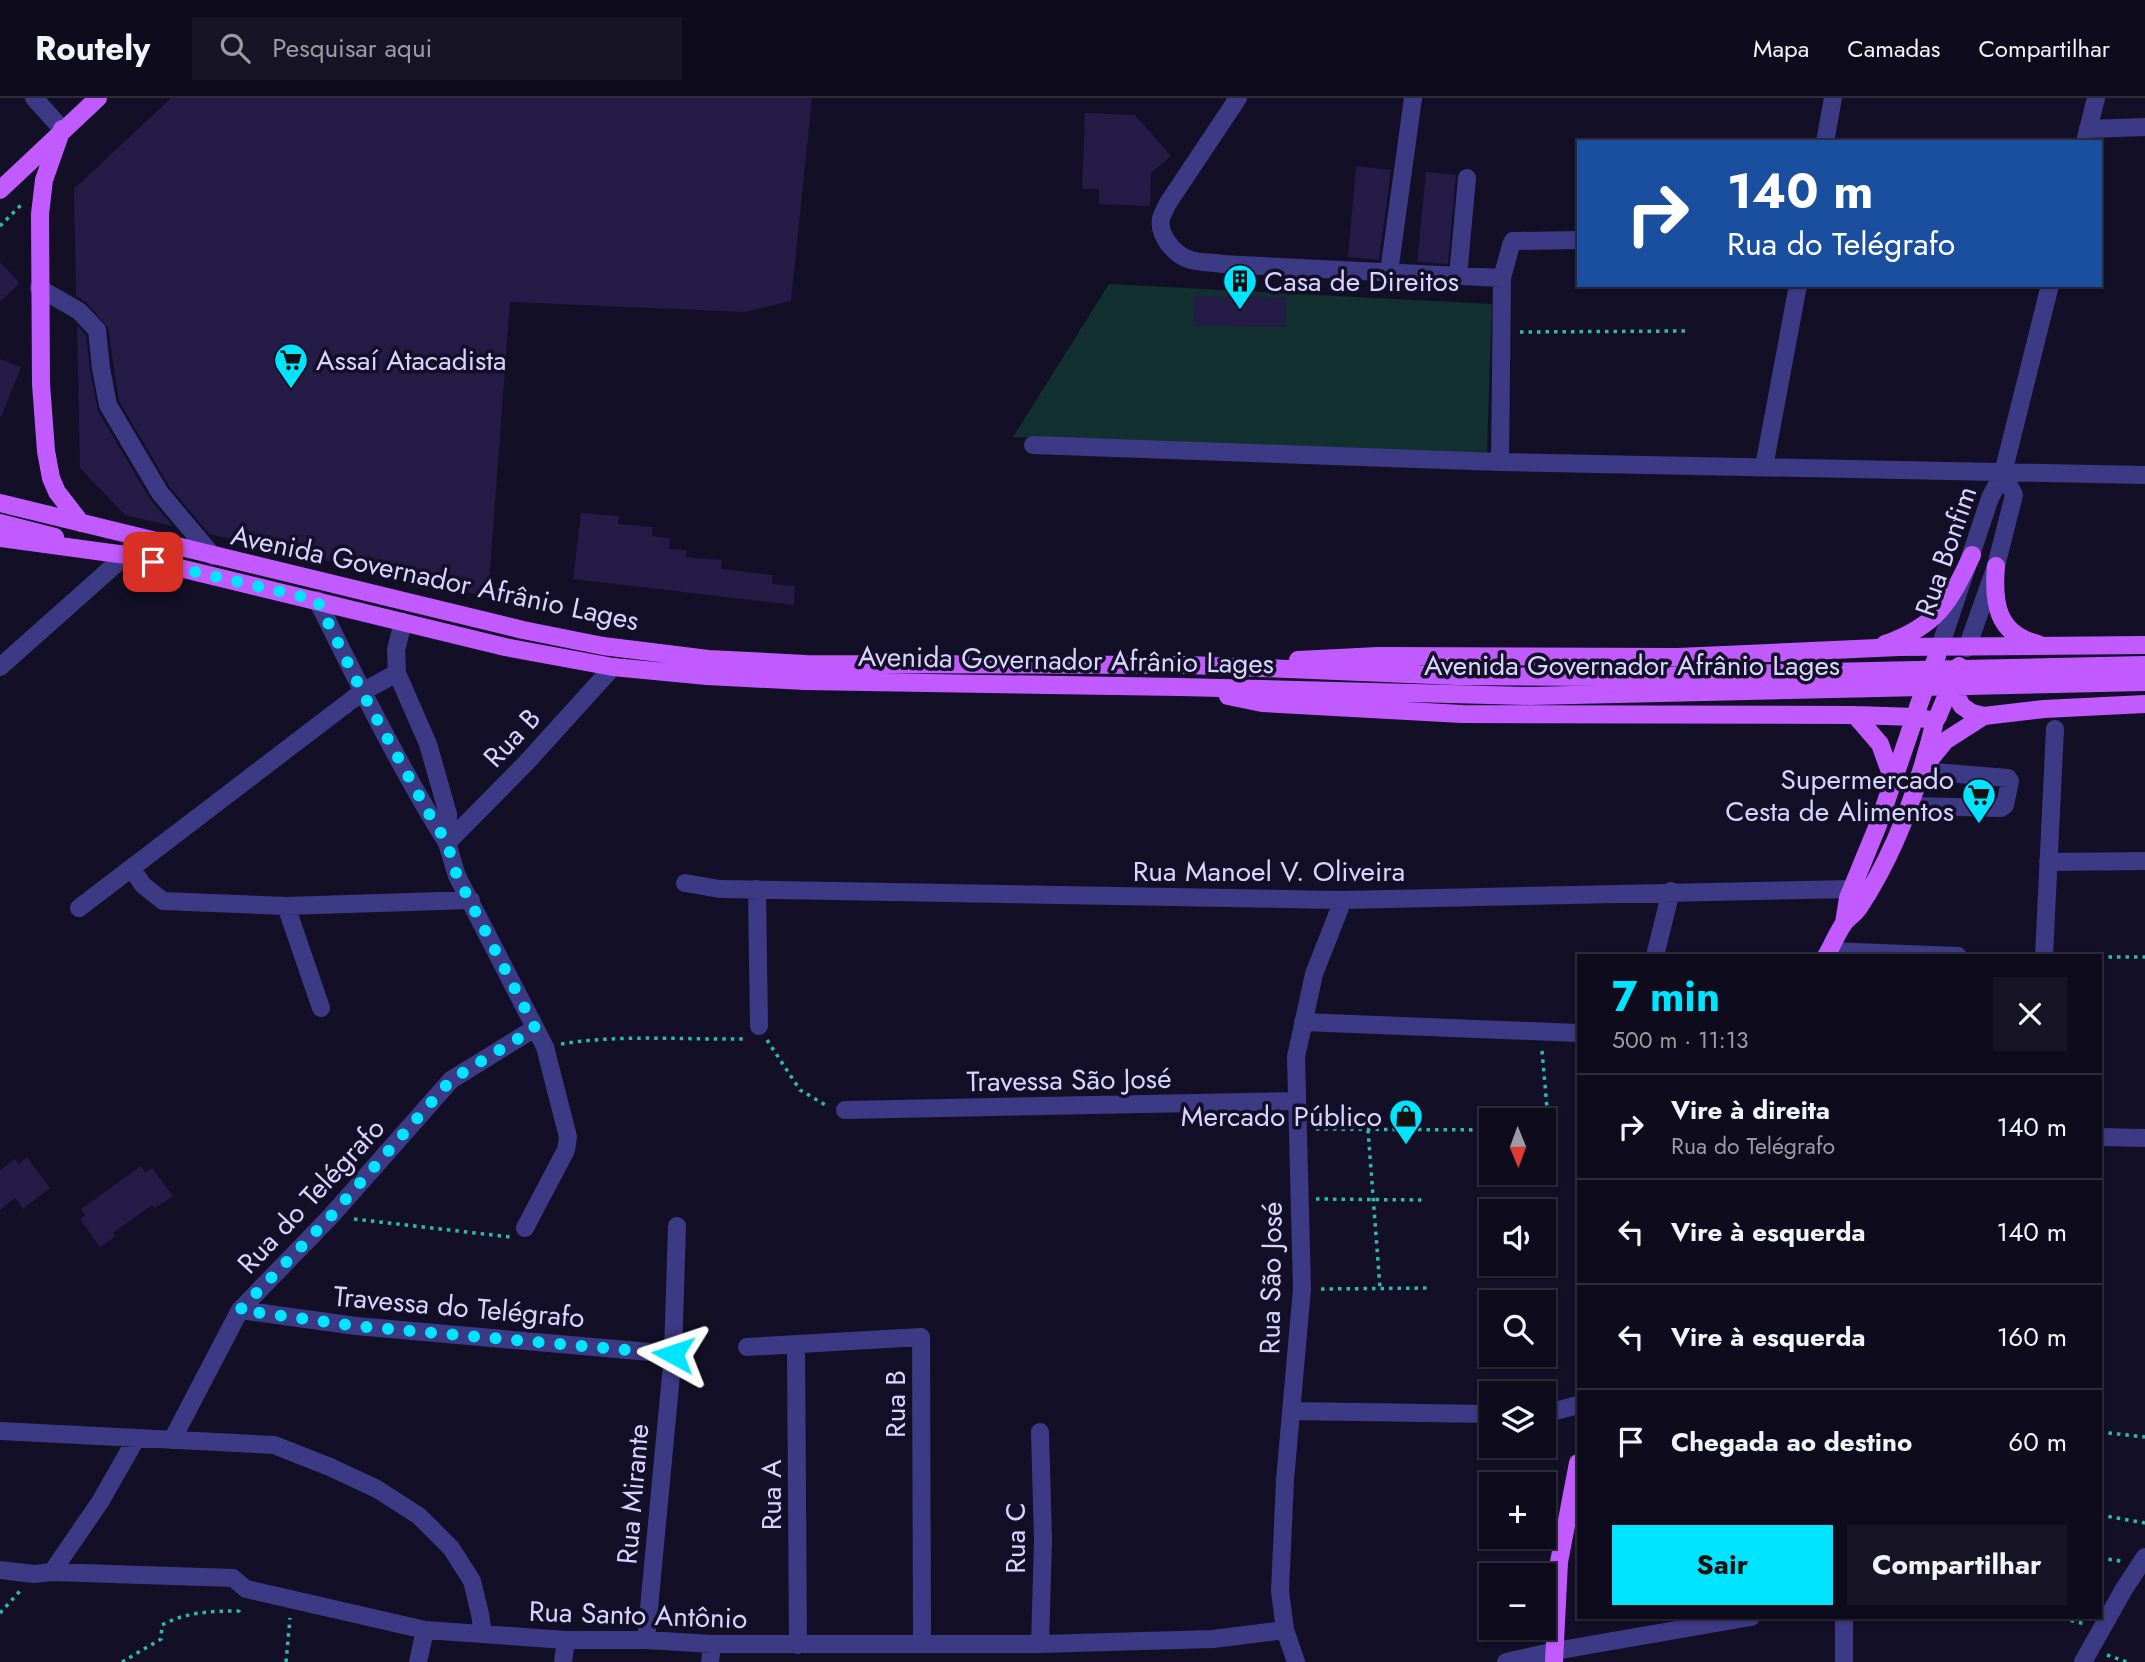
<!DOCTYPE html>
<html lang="pt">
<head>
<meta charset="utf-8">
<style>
	body { margin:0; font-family:Jost,sans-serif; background:#171425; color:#f1f3f6; height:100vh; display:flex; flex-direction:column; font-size:26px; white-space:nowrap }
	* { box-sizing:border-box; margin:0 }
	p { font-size:23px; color:#9b9ba3 }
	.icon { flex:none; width:38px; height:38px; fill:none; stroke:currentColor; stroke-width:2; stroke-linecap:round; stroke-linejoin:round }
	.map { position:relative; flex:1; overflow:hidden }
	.panel { position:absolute; left:1577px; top:856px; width:525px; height:665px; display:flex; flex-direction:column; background:#0e0b1c; border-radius:0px; box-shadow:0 2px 5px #0004,0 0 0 2px #2e2b3b }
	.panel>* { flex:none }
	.top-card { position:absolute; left:1577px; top:42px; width:525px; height:147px; border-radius:0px; box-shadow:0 2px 5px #0004,0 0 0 2px #2e2b3b; background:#1a4fa0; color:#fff; overflow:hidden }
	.needle { width:46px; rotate:179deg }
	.buttons { position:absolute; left:1479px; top:1010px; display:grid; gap:14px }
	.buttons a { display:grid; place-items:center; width:77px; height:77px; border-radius:0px; background:#0e0b1c; box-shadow:0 2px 5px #0004,0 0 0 2px #2e2b3b; font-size:35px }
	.pin { position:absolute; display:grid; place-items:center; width:60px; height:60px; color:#fff; margin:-30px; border-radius:14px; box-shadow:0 4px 10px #0006 }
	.me { position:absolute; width:77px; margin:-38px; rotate:275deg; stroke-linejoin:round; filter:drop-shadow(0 0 5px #0008) }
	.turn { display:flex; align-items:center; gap:24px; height:147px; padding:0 35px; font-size:32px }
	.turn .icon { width:91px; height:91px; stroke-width:2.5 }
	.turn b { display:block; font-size:49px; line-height:60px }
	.round { display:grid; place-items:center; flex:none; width:74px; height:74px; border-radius:0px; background:#171425 }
	.overview { display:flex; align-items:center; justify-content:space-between; height:119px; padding:0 35px }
	h1 { font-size:42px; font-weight:700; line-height:52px; color:#00e5ff }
	.primary-button { display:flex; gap:14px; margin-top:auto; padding:14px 35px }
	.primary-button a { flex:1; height:80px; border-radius:0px; background:#00e5ff; color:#111; font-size:28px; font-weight:700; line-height:80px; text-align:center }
	.primary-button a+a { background:#171425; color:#f1f3f6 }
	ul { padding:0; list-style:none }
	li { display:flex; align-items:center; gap:21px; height:105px; padding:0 35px; border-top:2px solid #2e2b3b }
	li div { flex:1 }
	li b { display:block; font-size:26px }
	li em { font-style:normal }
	header { display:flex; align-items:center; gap:42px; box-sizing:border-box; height:98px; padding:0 35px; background:#0e0b1c; border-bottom:2px solid #2e2b3b }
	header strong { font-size:33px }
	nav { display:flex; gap:38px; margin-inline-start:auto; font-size:24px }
	.search { width:490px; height:63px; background:#171425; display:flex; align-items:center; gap:18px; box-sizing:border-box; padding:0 24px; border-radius:0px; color:#9b9ba3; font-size:26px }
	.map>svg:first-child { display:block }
	.green { fill:#12302f }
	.building { fill:#241b47 }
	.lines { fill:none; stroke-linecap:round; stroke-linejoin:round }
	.path { stroke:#2fb8b0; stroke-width:3.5; stroke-dasharray:3.5 5; stroke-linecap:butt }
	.minor { stroke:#3d3a85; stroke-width:18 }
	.major { stroke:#c25bff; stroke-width:18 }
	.major-bridge { stroke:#c25bff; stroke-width:18 }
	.route { stroke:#00e5ff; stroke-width:12; stroke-dasharray:0 21.6 }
	.labels { text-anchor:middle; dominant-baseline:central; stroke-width:7; stroke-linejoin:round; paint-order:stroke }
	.poi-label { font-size:28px; fill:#d9d4ff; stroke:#130f26; text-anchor:start }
	.street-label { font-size:28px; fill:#d9d4ff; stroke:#130f26 }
</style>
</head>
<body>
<header>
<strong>Routely</strong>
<div class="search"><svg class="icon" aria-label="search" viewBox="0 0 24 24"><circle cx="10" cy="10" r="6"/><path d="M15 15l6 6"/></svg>Pesquisar aqui</div>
<nav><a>Mapa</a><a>Camadas</a><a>Compartilhar</a></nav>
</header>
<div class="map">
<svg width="2145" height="1564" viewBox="0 0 2145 1564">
	<rect width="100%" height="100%" fill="#130f26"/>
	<path class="green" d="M 1109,186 L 1492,206 L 1487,355 L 1013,339 Z"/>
	<path class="building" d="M 171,0 L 812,0 L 791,203 L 745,214 L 510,204 L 488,499 L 209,436 L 169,388 L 119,303 L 108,230 L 87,205 L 76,198 L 74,91 Z
		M 1085,15 L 1135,17 L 1171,58 L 1151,75 L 1150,108 L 1099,106 L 1099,91 L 1082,91 Z
		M 1356,68 L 1391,72 L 1379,162 L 1348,159 Z
		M 1426,74 L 1456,77 L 1448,166 L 1417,164 Z
		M 0,164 L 20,185 L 0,204 Z
		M 1194,198 L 1286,199 L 1286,229 L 1193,228 Z
		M 77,227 L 86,237 L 90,272 L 98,313 L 150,401 L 173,428 L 125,417 L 80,370 Z
		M 0,261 L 21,269 L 1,319 L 0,319 Z
		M 581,415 L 619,418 L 618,426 L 653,429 L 652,438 L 670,440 L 669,451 L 687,452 L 686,459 L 722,462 L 721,471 L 773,477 L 772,486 L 795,488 L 794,507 L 573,481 Z
		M 27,1059 L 50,1090 L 23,1111 L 15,1100 L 0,1112 L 0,1072 L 15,1061 L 19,1066 Z
		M 141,1068 L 145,1074 L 152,1070 L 173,1098 L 155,1110 L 152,1107 L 113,1135 L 116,1138 L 100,1149 L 80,1121 L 85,1117 L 81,1111 Z"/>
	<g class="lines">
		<path class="path" d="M 0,128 L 23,105
			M 1520,234 L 1685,233
			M 2100,859 L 2145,859
			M 767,942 L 800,992 L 829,1009
			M 561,946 C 621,936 685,942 746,941
			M 1542,953 L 1549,1032 L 1544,1032
			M 1316,1031 L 1491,1032
			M 1368,1032 L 1380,1190
			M 1316,1101 L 1424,1102
			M 354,1121 L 510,1139
			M 1321,1191 L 1431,1190
			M 2100,1334 L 2145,1339
			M 2100,1417 L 2145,1425
			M 2100,1460 L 2121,1463
			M 0,1515 L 20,1493
			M 2054,1519 L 2086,1526
			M 2107,1557 L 2127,1564
			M 122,1564 L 161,1541 L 162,1527 C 185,1514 212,1513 239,1513 L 239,1507
			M 286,1564 L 290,1520"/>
		<path class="minor" d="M 34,0 L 62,31
			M 1238,0 L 1168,105 C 1166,110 1162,116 1161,121 C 1158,137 1174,156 1188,161 C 1198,165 1211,164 1222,166 L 1502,180
			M 2088,31 L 2145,29
			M 1825,44 L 1833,0
			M 2085,44 L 2096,0
			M 1389,174 L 1413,0
			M 1458,178 L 1467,80
			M 39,190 L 79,213 L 97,232 L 101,270 L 108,307 L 160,395 L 213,458
			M 1033,347 L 1500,364 L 2145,377
			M 1500,364 L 1502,180 L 1511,147 L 1513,143 L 1517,143 L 1578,142
			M 1764,369 L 1798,187
			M 317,502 C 358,584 398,667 447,745
			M 403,524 L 396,552 L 397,575 L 428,646 L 448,716 L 447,745 L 457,778 L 545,949 L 568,1039 L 566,1052 L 525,1130
			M 1940,549 L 1990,400 L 2003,375 L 2050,187
			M 1967,550 L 1996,468 L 2014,397 L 2003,375
			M 0,569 L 126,457
			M 1910,708 L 2001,710 L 2005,707 L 2010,683 L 2008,680 L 1922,673
			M 447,745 L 526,665 L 613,569
			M 2048,764 L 2145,763
			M 132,771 L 143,787 L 163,803 L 286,808 L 471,802
			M 685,785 L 720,791 L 1343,802 L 1852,791
			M 757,791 L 759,928
			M 286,808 L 321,910
			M 79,810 L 362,594 L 397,575
			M 1829,853 L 1958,858
			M 1655,858 L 1671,793
			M 2044,858 L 2055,631
			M 1303,924 L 1578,935
			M 845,1012 L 1295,1003
			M 2100,1039 L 2145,1040
			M 240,1212 L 356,1228 L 673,1256
			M 796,1247 L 798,1547
			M 747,1249 L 921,1239 L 922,1546
			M 1291,1313 L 1491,1316
			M 1544,1316 L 1578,1307
			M 0,1333 L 274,1347 L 330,1369 L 377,1391 L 419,1418 L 451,1450 L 472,1483 L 480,1516 L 483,1536
			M 1040,1334 L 1043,1442 L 1040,1546
			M 172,1342 L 240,1212 L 331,1118 L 451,982 L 535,930
			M 0,1472 L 34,1476 L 52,1474 L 233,1480 L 246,1491 L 425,1532 L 566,1542 L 646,1542 L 712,1546 L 1040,1546 L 1213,1541 L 1285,1532
			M 52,1474 L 100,1404 L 136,1341
			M 1844,1519 L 1844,1564
			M 646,1542 L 673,1256 L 677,1128
			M 418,1564 L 425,1532
			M 563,1564 L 566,1542
			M 710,1564 L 712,1546
			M 1296,1564 L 1285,1532 L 1280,1493 L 1285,1382 L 1302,1191 L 1296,959 L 1314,876 L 1343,802
			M 1506,1564 L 1555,1553 L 1751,1519
			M 2083,1564 L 2124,1491 L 2145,1459"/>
		<path class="major" d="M 62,31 L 44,82 L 40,116 L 41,286 L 46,353 L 51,380 L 57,394 L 81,425
			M 0,92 L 98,0
			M 0,405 L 523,532 L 603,548 L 708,561 L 806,566 L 1189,567 L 1457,578 L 1603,579 L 2145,567
			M 0,425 L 55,439
			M 0,440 L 126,457 L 505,549 L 613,569 L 707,578 L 805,583 L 1180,589 L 1530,598 L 2145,584
			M 1996,468 C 1993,504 1996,536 2038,546
			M 1885,546 C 1937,528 1950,504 1972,457
			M 1298,562 L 1378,558 L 1678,559 L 1899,549 L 2145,547
			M 1228,598 L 1262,605 L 1462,616 L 1855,617 L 1915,619 L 1935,623
			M 1958,601 L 1962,608 L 1972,615 L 1984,618 L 2044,611 L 2145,606
			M 1855,617 L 1880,646 L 1893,682
			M 1928,664 L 1945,643 L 1984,618
			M 1844,825 L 1848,800 L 1878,727 L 1918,610
			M 1826,858 C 1833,847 1837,834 1845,824 C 1849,819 1856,815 1860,808 C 1897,752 1919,688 1935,623 L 1938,618
			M 1554,1564 L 1559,1464 L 1578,1365"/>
		<path class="major-bridge" d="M 1918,609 L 1937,558
			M 1938,618 L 1959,568"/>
	</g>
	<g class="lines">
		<path class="route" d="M 153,464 L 317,502 L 362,594 L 428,714 L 447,745 L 457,778 L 535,930 L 451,982 L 331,1118 L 240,1212 L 356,1228 L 673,1256"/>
	</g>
	<defs>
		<g id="building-pin" transform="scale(1.75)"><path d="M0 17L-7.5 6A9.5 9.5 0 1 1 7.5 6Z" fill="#00e5ff" stroke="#130f26"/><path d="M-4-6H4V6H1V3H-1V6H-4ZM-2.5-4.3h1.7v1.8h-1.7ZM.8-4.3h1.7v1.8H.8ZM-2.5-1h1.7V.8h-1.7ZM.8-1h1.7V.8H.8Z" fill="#111"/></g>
		<g id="supermarket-pin" transform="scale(1.75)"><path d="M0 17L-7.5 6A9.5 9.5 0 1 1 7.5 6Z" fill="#00e5ff" stroke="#130f26"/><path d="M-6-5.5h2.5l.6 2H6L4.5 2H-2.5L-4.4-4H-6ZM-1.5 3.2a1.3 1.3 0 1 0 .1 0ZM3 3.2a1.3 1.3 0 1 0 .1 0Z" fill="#111"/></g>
		<g id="shop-pin" transform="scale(1.75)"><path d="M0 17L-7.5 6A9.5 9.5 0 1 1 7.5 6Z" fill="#00e5ff" stroke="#130f26"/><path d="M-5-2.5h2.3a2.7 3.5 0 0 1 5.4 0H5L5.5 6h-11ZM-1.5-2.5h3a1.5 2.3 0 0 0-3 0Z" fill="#111"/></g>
	</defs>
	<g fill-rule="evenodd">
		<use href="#building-pin" x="1240" y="183"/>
		<use href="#supermarket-pin" x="291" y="262"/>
		<use href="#supermarket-pin" x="1979" y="697"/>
		<use href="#shop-pin" x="1406" y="1018"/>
	</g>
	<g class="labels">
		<g class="poi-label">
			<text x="1264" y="183">Casa de Direitos</text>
			<text x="316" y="262">Assaí Atacadista</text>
			<text x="1954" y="681" text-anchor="end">Supermercado<tspan x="1954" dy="32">Cesta de Alimentos</tspan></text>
			<text x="1382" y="1018" text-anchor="end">Mercado Público</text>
		</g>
		<g class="street-label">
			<text transform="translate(1946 453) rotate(-71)">Rua Bonfim</text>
			<text transform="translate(435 480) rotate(12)">Avenida Governador Afrânio Lages</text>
			<text transform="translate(1066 562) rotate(1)">Avenida Governador Afrânio Lages</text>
			<text x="1632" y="567">Avenida Governador Afrânio Lages</text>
			<text transform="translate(512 640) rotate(-47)">Rua B</text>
			<text x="1269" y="773">Rua Manoel V. Oliveira</text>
			<text transform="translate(1069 982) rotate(-1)">Travessa São José</text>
			<text transform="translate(311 1098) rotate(-47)">Rua do Telégrafo</text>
			<text transform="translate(1271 1180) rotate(-89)">Rua São José</text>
			<text transform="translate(459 1209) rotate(5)">Travessa do Telégrafo</text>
			<text transform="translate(895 1306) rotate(-90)">Rua B</text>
			<text transform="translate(633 1396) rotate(-85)">Rua Mirante</text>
			<text transform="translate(771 1397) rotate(-90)">Rua A</text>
			<text transform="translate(1015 1440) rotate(-90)">Rua C</text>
			<text transform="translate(638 1517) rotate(2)">Rua Santo Antônio</text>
		</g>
	</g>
</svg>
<div class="buttons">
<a><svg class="needle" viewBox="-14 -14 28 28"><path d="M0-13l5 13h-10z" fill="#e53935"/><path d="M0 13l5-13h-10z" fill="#9b9ba3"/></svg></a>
<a><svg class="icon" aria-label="sound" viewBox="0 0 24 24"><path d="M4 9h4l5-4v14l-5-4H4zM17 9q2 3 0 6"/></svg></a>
<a><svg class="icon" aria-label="search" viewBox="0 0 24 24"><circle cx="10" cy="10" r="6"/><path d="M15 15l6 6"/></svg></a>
<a><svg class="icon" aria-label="layers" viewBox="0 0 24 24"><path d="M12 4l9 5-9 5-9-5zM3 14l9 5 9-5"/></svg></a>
<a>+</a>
<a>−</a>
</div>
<div class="pin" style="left:153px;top:464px;background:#d93025"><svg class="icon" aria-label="arrive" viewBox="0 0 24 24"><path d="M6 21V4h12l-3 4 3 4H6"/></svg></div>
<svg class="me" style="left:673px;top:1256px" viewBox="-20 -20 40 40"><path d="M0-17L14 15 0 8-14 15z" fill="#00e5ff" stroke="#fff" stroke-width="4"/></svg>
<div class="top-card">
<div class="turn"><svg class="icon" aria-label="right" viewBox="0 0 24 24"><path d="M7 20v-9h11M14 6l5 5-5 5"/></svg><div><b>140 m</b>Rua do Telégrafo</div></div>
</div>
<section class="panel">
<div class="overview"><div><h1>7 min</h1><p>500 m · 11:13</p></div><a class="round"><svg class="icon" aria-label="close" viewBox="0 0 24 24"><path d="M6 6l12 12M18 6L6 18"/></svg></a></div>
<ul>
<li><svg class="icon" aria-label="right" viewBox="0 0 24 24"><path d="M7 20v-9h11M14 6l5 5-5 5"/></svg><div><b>Vire à direita</b><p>Rua do Telégrafo</p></div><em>140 m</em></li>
<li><svg class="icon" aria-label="left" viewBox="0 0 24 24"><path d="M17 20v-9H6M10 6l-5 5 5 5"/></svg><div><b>Vire à esquerda</b></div><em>140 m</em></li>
<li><svg class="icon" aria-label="left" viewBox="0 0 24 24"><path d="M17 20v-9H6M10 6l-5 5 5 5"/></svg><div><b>Vire à esquerda</b></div><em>160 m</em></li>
<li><svg class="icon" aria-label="arrive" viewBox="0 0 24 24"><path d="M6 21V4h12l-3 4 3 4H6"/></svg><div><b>Chegada ao destino</b></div><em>60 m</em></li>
</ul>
<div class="primary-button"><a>Sair</a><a>Compartilhar</a></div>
</section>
</div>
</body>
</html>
